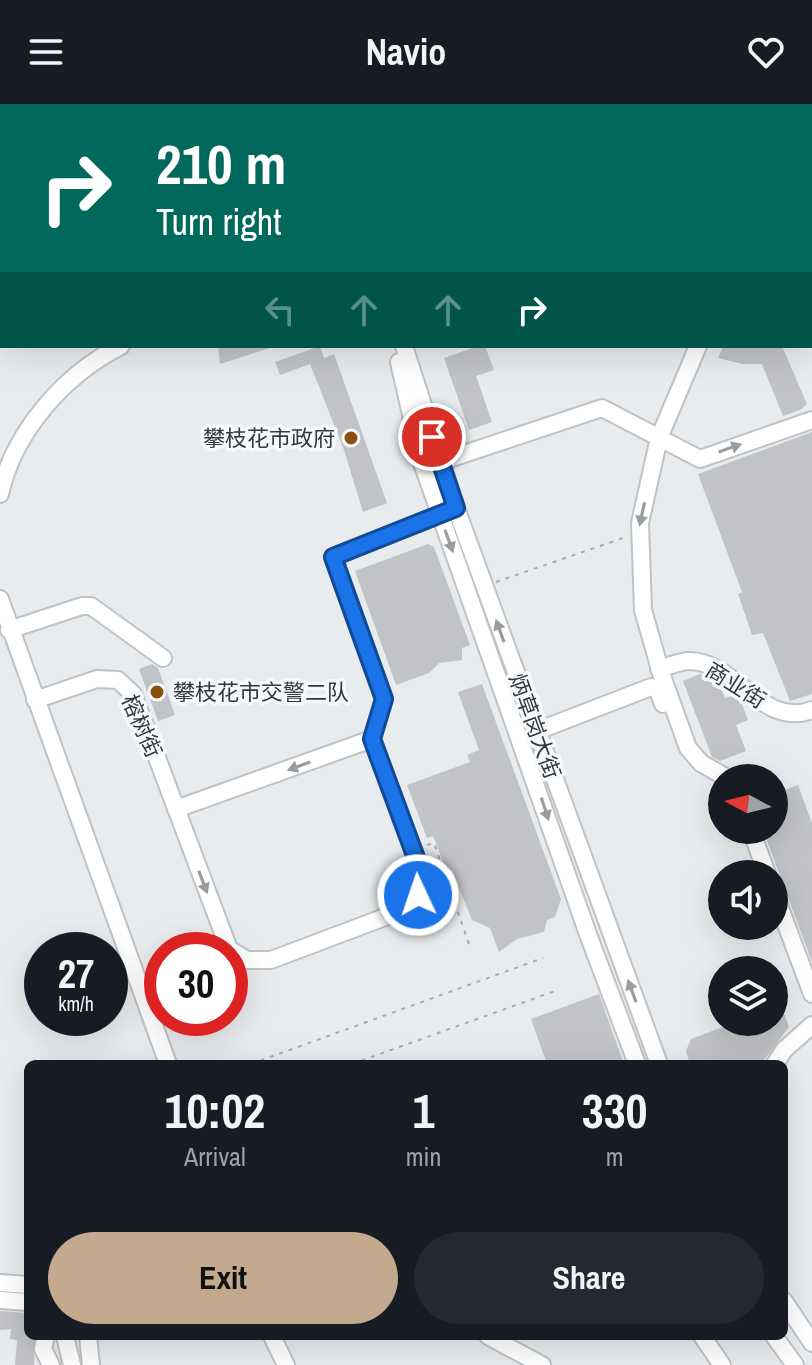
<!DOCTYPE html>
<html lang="en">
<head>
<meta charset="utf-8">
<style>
	body { margin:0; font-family:"Archivo Narrow","Noto Sans SC",sans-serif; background:#242831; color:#f1f3f6; height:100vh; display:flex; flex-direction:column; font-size:30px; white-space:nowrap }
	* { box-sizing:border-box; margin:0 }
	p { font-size:26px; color:#9ea1a6 }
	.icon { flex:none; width:44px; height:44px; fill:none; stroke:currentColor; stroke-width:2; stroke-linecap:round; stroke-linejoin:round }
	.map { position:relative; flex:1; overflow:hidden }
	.details { position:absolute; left:24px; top:956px; width:764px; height:280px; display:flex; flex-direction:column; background:#171b24; border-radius:12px; box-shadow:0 8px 32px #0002 }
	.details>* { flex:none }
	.hud { position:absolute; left:0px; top:0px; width:812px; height:244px; box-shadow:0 8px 32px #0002; background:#00695c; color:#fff; overflow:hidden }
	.needle { width:52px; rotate:277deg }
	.buttons { position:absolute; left:708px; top:660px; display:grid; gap:16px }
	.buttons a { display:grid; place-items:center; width:80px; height:80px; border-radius:50%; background:#171b24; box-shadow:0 8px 32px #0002; font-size:40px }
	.speed { position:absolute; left:24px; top:828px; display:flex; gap:16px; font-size:40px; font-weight:700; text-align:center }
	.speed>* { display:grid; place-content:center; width:104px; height:104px; border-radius:50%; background:#171b24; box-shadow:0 8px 32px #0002; line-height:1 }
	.speed small { font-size:20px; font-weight:400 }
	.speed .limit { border:12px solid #d22; background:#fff; color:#111 }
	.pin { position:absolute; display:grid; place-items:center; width:68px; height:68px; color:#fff; margin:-34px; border:4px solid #fff; border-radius:50%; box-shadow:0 2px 8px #0007 }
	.me { position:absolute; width:88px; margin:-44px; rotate:357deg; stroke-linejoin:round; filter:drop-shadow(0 0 6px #0008) }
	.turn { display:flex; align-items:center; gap:28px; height:168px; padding:0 24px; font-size:36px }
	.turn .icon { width:104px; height:104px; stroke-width:2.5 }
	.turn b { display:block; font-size:56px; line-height:68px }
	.lanes { display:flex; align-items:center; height:76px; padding:0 24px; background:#0003; justify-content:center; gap:40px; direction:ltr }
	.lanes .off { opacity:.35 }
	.eta { display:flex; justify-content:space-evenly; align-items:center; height:136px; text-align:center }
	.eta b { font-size:48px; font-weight:700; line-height:56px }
	.primary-button { display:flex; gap:16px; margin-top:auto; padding:16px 24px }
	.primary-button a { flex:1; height:92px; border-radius:48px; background:#c3a98d; color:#111; font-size:32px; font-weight:700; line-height:92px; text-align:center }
	.primary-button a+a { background:#242831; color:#f1f3f6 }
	header { display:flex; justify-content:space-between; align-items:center; height:104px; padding:0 24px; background:#171b24; font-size:36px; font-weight:700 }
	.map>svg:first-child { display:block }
	.building { fill:#c1c3c6 }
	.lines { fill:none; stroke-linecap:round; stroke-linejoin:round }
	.minor-casing { stroke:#c0c3c5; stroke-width:20 }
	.highway-casing { stroke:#c0c3c5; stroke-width:26 }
	.path { stroke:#a9abac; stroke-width:2; stroke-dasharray:4 6; stroke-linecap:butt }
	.minor { stroke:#fff; stroke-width:16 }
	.highway { stroke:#fff; stroke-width:22 }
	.oneway { fill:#9b9c9c }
	.route-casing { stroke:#114b97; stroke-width:20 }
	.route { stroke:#1a73e8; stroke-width:14 }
	.poi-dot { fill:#8b4f0c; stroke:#f6f9fc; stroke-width:3 }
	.labels { text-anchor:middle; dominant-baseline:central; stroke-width:7; stroke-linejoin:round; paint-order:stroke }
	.poi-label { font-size:22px; fill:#373839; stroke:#f6f9fc; text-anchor:end }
	.street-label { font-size:22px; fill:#373839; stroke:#f6f9fc }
</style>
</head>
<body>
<header><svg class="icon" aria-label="menu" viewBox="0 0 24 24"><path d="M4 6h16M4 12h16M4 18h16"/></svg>Navio<svg class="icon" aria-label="heart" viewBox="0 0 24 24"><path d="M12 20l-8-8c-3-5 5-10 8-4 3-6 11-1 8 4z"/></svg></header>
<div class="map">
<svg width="812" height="1261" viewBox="0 0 812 1261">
	<rect width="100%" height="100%" fill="#e9ecee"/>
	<path class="building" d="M 218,242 L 273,242 L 273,243 L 220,260 Z
		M 320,242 L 324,254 L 334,250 L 387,399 L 363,408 L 344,346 L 310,260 L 280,271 L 275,258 Z
		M 478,242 L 485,242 L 494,266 L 476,272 L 492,318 L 469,326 L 444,254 Z
		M 723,242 L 782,242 L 807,300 L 800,306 L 783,312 L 762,260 L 742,260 L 718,254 Z
		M 812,328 L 812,590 L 790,597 L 763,529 L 752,531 L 738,490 L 742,488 L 698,370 Z
		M 428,440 L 434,443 L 470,541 L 462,544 L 462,556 L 439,559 L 429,569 L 396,581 L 355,467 Z
		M 152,560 L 158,564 L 175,611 L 158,617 L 139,565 Z
		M 700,570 L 720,580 L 725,594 L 735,591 L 740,595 L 748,616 L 736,621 L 746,647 L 720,657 L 712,653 L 683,577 Z
		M 482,580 L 561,795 L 555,813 L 547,816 L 544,828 L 517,835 L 499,848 L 490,824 L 472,816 L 452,766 L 447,768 L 433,732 L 427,734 L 407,681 L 470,658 L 467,651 L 479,646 L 458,588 Z
		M 798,681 L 812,719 L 812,858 L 763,726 L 774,726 L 774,690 Z
		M 599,890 L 624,960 L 547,960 L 531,915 Z
		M 781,901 L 789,923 L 761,960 L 690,960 L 686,947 L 691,935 L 736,918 L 774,918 L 774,904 Z
		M 0,1207 L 28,1209 L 28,1232 L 35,1232 L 34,1261 L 15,1261 L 17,1236 L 10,1235 L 11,1225 L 0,1226 Z"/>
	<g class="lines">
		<g class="minor-casing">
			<path id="minor" d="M 97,0 L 97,2
				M 464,0 L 465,2
				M 717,0 L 719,2
				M 582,2 L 586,0
				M 404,242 L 456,404 L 659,960
				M 698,242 L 659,334 L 640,419 L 643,506 L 661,569 L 688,644 L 701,659 L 727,674
				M 399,258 L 422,359 L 589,833 L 637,960
				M 440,358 L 602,304 L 700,355 L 812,316
				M 0,390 C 14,327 65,270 121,242
				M 0,495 L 168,960
				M 9,526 L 82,502 L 91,502 L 163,554
				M 659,565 C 669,562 680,557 689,557 C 736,557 762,625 812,606
				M 35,596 L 97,575 L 118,576 L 133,590 L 229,845 L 247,856 L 271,856 L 401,807 L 418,791 L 422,770 L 372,635 L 384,595 L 333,453 L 456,404
				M 537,627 L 651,583 L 657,584 L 663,600
				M 176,705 L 372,635
				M 751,726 L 767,770
				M 774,788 L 812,890
				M 775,960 L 784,946 L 812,921
				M 0,1179 L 28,1181
				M 0,1196 L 28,1198
				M 784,1197 L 812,1239
				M 46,1232 L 43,1245 L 51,1261
				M 65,1232 L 72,1261
				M 88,1232 L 91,1261
				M 272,1232 L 286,1261
				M 488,1232 L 542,1261
				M 702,1232 L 722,1261
				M 774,1232 L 795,1261"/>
		</g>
		<g class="highway-casing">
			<path id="highway" d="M 810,7 L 811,0
				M 812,93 L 812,126
				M 810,209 L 812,218"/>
		</g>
		<path class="path" d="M 496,478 L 626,433
			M 709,702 L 722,694
			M 427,741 L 434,739 L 469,840
			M 734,769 L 748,764
			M 756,831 L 774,824
			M 251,960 L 543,854
			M 352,960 L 555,887"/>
		<use href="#minor" class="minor"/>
		<use href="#highway" class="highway"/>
	</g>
	<defs><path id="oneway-solid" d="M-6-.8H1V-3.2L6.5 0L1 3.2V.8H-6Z" transform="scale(2)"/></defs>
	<g class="oneway">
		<use href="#oneway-solid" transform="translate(730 344) rotate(-19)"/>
		<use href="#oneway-solid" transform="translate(642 410) rotate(102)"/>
		<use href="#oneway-solid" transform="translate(449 437) rotate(70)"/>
		<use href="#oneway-solid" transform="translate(500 527) rotate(-110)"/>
		<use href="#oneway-solid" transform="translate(299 662) rotate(160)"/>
		<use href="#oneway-solid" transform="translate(545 705) rotate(72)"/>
		<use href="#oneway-solid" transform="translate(203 778) rotate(69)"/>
		<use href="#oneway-solid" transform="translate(632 887) rotate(-110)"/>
	</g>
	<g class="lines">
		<g class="route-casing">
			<path id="route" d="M 418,791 L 422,770 L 372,635 L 384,595 L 333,453 L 456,404 L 432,333"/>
		</g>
		<use href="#route" class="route"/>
	</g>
	<g class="poi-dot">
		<circle cx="351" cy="334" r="8"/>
		<circle cx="157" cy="588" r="8"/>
	</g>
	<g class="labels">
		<g class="poi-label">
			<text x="335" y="334">攀枝花市政府</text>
			<text x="173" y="588" text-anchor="start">攀枝花市交警二队</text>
		</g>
		<g class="street-label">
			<text transform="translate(736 581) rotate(32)">商业街</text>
			<text transform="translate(142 622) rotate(66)">榕树街</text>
			<text transform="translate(535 622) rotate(70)">炳草岗大街</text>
		</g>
	</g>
</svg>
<div class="buttons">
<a><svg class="needle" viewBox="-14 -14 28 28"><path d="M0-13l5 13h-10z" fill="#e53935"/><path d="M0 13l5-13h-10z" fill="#9ea1a6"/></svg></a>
<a><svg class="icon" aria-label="sound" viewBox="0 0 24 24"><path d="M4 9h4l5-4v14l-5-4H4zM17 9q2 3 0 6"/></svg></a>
<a><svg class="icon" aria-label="layers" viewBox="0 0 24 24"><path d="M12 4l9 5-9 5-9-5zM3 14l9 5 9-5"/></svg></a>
</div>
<div class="speed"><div>27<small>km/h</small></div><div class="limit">30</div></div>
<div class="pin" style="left:432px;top:333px;background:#d93025"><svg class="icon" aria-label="arrive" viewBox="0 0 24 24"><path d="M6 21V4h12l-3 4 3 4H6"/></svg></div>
<svg class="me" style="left:418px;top:791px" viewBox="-20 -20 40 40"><circle r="17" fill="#1a73e8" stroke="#fff" stroke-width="3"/><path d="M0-11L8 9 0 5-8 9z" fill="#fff"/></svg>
<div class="hud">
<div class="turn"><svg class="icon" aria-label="right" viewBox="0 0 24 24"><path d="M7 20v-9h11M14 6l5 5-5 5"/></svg><div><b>210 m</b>Turn right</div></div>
<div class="lanes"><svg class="icon off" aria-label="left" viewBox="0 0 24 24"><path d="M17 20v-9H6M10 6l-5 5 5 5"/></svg><svg class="icon off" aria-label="ahead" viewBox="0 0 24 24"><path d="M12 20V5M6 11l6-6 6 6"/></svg><svg class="icon off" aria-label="ahead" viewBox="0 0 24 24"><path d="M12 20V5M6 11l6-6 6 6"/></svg><svg class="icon" aria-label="right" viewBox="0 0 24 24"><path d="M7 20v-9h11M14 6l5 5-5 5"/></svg></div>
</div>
<section class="details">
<div class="eta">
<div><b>10:02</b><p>Arrival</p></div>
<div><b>1</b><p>min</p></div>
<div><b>330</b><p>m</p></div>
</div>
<div class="primary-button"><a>Exit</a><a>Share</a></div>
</section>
</div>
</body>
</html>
